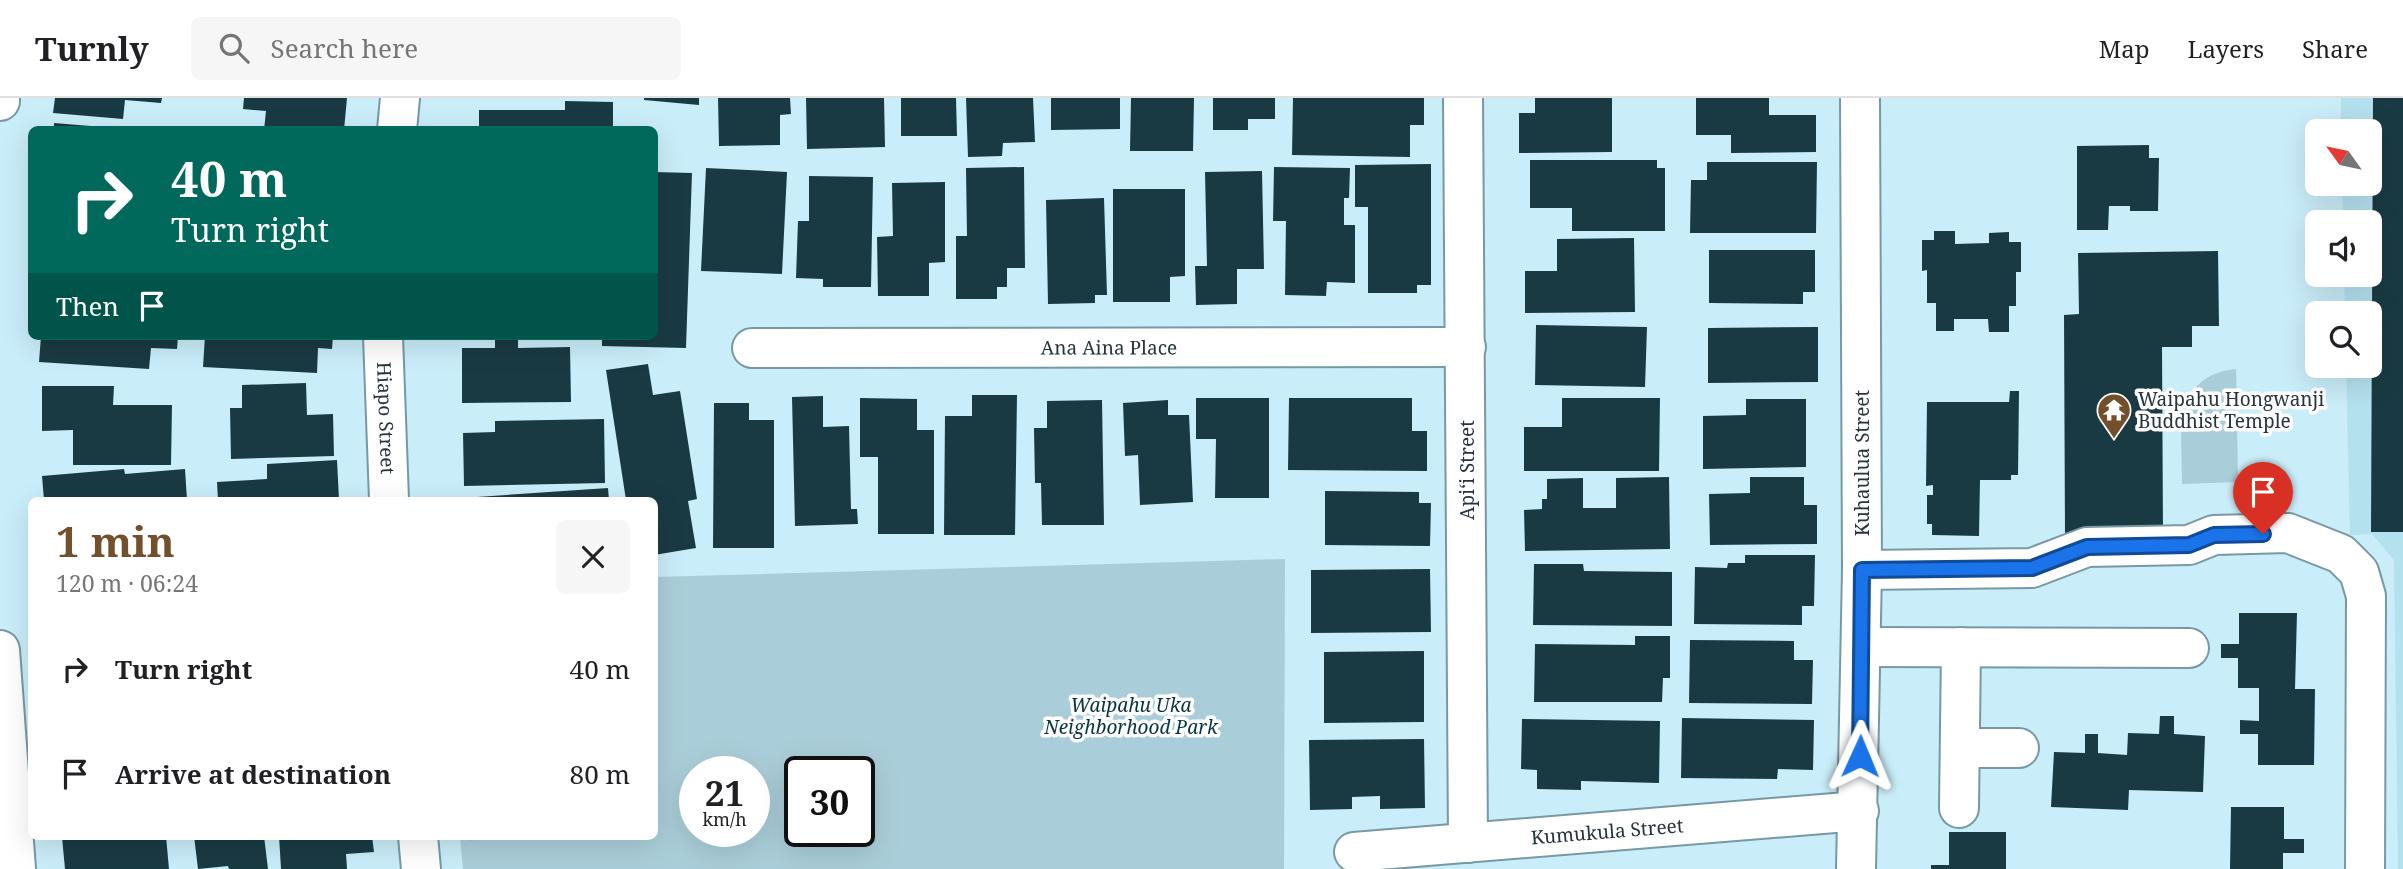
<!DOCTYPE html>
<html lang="en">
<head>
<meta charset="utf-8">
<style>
	body { margin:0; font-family:"Noto Serif",serif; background:#f6f6f6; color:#202124; height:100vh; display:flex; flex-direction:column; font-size:26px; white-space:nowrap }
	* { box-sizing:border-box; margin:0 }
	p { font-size:23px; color:#757577 }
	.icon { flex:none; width:38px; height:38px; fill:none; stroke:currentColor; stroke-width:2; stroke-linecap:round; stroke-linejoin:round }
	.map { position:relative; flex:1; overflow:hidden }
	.panel { position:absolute; left:28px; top:399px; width:630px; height:343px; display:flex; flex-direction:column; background:#fff; border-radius:10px; box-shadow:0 7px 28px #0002 }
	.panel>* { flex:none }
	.hud { position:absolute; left:28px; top:28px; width:630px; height:214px; border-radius:10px; box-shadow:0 7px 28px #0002; background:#00695c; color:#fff; overflow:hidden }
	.needle { width:46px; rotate:303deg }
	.tools { position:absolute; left:2305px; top:21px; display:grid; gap:14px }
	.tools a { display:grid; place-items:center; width:77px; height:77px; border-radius:10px; background:#fff; box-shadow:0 7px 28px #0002; font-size:35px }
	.speed { position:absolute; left:679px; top:658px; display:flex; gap:14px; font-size:35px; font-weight:700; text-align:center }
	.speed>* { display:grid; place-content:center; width:91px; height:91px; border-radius:50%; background:#fff; box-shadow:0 7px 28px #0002; line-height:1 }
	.speed small { font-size:18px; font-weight:400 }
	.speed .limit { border:4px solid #111; border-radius:10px; background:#fff; color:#111 }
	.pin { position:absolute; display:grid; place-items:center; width:60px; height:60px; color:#fff; margin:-72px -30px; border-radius:50% 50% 50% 0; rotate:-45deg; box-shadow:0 0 7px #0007 }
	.pin .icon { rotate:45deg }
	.me { position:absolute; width:77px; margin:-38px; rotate:1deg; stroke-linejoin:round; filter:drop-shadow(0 0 5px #0008) }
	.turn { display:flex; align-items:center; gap:24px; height:147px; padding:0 28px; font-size:32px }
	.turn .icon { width:91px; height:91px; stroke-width:2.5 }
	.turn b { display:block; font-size:49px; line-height:60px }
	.then { display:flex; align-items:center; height:66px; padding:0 28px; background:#0003; gap:14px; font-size:26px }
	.round { display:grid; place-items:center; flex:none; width:74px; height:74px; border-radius:10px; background:#f6f6f6 }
	.summary { display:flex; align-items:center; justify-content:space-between; height:119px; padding:0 28px }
	h1 { font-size:42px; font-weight:700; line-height:52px; color:#744f2b }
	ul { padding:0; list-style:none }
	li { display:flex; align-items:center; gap:21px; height:105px; padding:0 28px }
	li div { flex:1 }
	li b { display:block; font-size:26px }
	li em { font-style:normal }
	header { display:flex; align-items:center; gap:42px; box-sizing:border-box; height:98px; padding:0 35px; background:#fff; border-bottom:2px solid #e0e0e0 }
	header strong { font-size:33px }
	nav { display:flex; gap:38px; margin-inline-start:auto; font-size:24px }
	.search { width:490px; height:63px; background:#f6f6f6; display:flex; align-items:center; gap:18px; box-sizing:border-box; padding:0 24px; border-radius:10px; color:#757577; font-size:26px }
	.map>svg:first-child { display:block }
	.built { fill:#b4e1ee }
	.green { fill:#aaced9; fill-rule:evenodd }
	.building { fill:#1a3a43 }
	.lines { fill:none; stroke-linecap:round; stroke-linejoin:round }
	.minor-casing { stroke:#7799a4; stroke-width:42 }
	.path { stroke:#79929a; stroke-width:4.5; stroke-dasharray:7 3.5; stroke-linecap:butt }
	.minor { stroke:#fff; stroke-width:38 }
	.route-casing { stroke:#114b97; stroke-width:18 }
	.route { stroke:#1a73e8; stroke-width:12 }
	.labels { text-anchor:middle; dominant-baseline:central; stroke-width:7; stroke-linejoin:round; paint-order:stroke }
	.street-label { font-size:19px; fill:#27353a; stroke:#fff }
	.poi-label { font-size:19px; fill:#27353a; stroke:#fff; text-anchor:start }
	.park-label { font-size:19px; font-style:italic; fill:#063440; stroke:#fff }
</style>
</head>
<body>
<header>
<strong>Turnly</strong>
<div class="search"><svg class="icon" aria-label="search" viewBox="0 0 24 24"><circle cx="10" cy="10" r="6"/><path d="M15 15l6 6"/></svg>Search here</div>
<nav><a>Map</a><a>Layers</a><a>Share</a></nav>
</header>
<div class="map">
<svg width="2403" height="771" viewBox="0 0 2403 771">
	<rect width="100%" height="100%" fill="#c9edf9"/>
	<path class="built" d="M 2341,0 L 2403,0 L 2403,771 L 2398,771 L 2394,462 L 2372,436 L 2350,437 L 2346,268 L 2370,268 L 2370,215 L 2345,215 L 2344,177 L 2370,177 L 2370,124 L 2343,124 L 2342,86 L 2370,86 L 2370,33 L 2341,33 Z"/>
	<path class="green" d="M 2236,271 L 2238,384 L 2182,386 C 2182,337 2171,278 2236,271 Z
		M 1285,461 L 1284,771 L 463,771 L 460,739 L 654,738 L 655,479 ZM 695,674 L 754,674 L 754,733 L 695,733 ZM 800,674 L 859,674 L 859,733 L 800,733 Z"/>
	<path class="building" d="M 55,0 L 162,0 L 161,5 L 125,2 L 123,21 L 53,15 Z
		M 244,0 L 347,0 L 344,32 L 264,32 L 266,13 L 243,11 Z
		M 644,0 L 699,0 L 699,7 L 644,2 Z
		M 718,0 L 790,0 L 791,16 L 780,17 L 780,47 L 719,48 Z
		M 806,0 L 884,0 L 885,49 L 807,51 Z
		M 901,0 L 956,0 L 957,38 L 901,38 Z
		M 966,0 L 1033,0 L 1035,44 L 1003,45 L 1002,58 L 968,59 Z
		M 1051,0 L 1120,0 L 1120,31 L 1051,32 Z
		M 1131,0 L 1194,0 L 1193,53 L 1130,53 Z
		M 1213,0 L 1275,0 L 1275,21 L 1248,21 L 1248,32 L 1213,32 Z
		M 1293,0 L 1424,0 L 1424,27 L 1410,27 L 1410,59 L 1292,57 Z
		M 1535,0 L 1612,0 L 1612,54 L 1519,55 L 1519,15 L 1535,15 Z
		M 1696,0 L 1769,0 L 1769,17 L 1816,17 L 1816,54 L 1731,55 L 1731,37 L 1696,37 Z
		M 2373,0 L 2403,0 L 2403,434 L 2371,434 Z
		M 565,3 L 613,4 L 613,32 L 479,32 L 479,12 L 565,12 Z
		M 54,25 L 115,30 L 115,32 L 54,32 Z
		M 2149,47 L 2149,60 L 2159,60 L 2158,113 L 2130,113 L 2130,108 L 2109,108 L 2108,132 L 2077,132 L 2077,48 Z
		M 1530,62 L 1657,62 L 1657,70 L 1665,70 L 1665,133 L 1572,133 L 1572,110 L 1530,110 Z
		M 1707,64 L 1817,64 L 1816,135 L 1690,135 L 1691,82 L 1707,82 Z
		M 1431,66 L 1431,187 L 1417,187 L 1417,195 L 1368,195 L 1368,109 L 1355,109 L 1355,67 Z
		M 1024,69 L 1025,170 L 1007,170 L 1007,189 L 997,189 L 997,201 L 956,201 L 956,138 L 967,138 L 966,70 Z
		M 1274,69 L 1350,70 L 1349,100 L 1344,100 L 1344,127 L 1355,127 L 1355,185 L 1327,184 L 1326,198 L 1285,197 L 1286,123 L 1273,123 Z
		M 706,70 L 787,74 L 782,176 L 701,173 Z
		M 1262,73 L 1264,171 L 1237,171 L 1237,206 L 1196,207 L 1195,168 L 1207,168 L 1205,74 Z
		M 654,74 L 692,75 L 686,250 L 602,248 L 602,238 L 654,238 Z
		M 809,78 L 873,79 L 871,189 L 823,189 L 823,181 L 796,180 L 798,123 L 809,123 Z
		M 945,84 L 945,164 L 929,165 L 929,198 L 878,198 L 877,139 L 893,138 L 892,85 Z
		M 1113,91 L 1185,91 L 1185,178 L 1170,179 L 1170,204 L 1113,204 Z
		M 1104,100 L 1107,197 L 1095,197 L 1095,205 L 1048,206 L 1046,102 Z
		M 1934,133 L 1955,133 L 1955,146 L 1989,145 L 1989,135 L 2009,134 L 2009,144 L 2021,144 L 2021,174 L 2016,174 L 2016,208 L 2009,208 L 2009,234 L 1989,234 L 1988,221 L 1954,221 L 1954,233 L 1936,233 L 1936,205 L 1927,205 L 1927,172 L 1922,173 L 1922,142 L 1934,142 Z
		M 1634,140 L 1635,214 L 1525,215 L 1525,173 L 1557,173 L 1557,141 Z
		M 1709,152 L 1815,152 L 1815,194 L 1803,194 L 1803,206 L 1709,205 Z
		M 2218,153 L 2219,228 L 2192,228 L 2192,249 L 2162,249 L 2163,436 L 2065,436 L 2064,217 L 2079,216 L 2078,155 Z
		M 1536,227 L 1647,229 L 1645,289 L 1535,287 Z
		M 1818,229 L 1818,284 L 1708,285 L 1708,230 Z
		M 41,238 L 178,238 L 177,251 L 151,250 L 149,271 L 39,264 Z
		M 205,238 L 333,238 L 332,251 L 318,250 L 317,275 L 203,269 Z
		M 495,241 L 518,241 L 518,250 L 570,249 L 571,304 L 462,305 L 462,250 L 495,250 Z
		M 648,266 L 653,297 L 680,293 L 697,401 L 688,403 L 696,450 L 654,457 L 654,402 L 626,402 L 606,272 Z
		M 306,285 L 307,317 L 333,316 L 334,358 L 231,361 L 230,310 L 242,310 L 242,287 Z
		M 42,288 L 114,288 L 113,307 L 172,307 L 171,367 L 73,367 L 73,332 L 42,333 Z
		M 2010,293 L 2019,293 L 2018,377 L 2011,377 L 2011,382 L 1980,382 L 1979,438 L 1932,437 L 1932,426 L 1927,426 L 1927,397 L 1933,397 L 1933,387 L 1926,388 L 1927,304 L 2009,304 Z
		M 972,297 L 1017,297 L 1015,437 L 944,437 L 945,318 L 972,318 Z
		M 823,298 L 823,329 L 849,328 L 851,411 L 857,411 L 858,426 L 795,428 L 792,299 Z
		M 860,300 L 917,301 L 917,332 L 934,332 L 934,436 L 878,436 L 878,359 L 860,359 Z
		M 1196,300 L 1269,300 L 1269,400 L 1215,400 L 1216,341 L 1196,341 Z
		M 1289,300 L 1412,300 L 1412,333 L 1427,333 L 1427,373 L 1288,372 Z
		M 1562,300 L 1660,300 L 1659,373 L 1524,373 L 1524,329 L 1562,329 Z
		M 1746,301 L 1806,301 L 1806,369 L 1703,371 L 1703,318 L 1746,317 Z
		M 1102,302 L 1104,427 L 1042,427 L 1041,385 L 1035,385 L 1034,330 L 1047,330 L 1047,303 Z
		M 1168,302 L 1168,317 L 1189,317 L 1193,404 L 1140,407 L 1138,357 L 1125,358 L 1123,305 Z
		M 714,305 L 749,305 L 749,322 L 774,322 L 774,450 L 713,450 Z
		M 604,321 L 605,385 L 464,388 L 463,335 L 495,334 L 495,323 Z
		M 337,362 L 339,402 L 218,402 L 217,384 L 267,381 L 267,366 Z
		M 124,371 L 125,376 L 185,371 L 187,402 L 44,402 L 42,378 Z
		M 1669,379 L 1670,451 L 1525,453 L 1524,412 L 1542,411 L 1542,401 L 1547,401 L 1547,381 L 1583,380 L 1583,410 L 1616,410 L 1616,380 Z
		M 1750,379 L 1804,379 L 1804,407 L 1817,407 L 1817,446 L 1710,447 L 1709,396 L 1750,395 Z
		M 608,390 L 609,402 L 477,402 L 477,399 Z
		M 1325,393 L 1419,394 L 1419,405 L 1431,405 L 1430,448 L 1325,447 Z
		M 1745,457 L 1815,457 L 1814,508 L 1802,508 L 1802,527 L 1694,526 L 1695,469 L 1727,470 L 1728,465 L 1745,465 Z
		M 1534,466 L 1583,466 L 1584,473 L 1672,474 L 1672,528 L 1533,527 Z
		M 1430,471 L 1431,534 L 1311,535 L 1311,472 Z
		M 2239,515 L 2297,515 L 2295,591 L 2315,591 L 2314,667 L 2258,667 L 2258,636 L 2240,636 L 2240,622 L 2259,623 L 2259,590 L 2238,590 L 2238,560 L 2221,560 L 2221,546 L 2239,546 Z
		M 1635,538 L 1670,538 L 1670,580 L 1663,580 L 1662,604 L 1534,604 L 1535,546 L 1635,547 Z
		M 1690,542 L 1794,543 L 1794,562 L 1813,562 L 1812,606 L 1689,605 Z
		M 1424,553 L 1424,624 L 1324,625 L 1324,554 Z
		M 2160,618 L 2174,618 L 2174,636 L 2205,638 L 2203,694 L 2129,692 L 2128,712 L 2051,709 L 2054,654 L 2085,655 L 2085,636 L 2098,636 L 2098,655 L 2127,657 L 2128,635 L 2159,636 Z
		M 1682,620 L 1814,622 L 1813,672 L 1778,671 L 1777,681 L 1681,680 Z
		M 1522,621 L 1660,623 L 1659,685 L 1581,683 L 1581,692 L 1537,691 L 1537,672 L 1521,671 Z
		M 1424,641 L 1425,710 L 1380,711 L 1380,698 L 1352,699 L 1352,711 L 1310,712 L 1309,642 Z
		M 2231,709 L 2284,709 L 2284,741 L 2304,741 L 2304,755 L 2283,755 L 2283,771 L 2230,771 Z
		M 1949,734 L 2006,734 L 2006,771 L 1931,771 L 1931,767 L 1949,767 Z
		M 166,738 L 169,771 L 65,771 L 62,739 Z
		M 194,738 L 264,738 L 268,771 L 229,771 L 228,768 L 198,771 Z
		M 279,738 L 372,738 L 374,754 L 346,756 L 347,771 L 281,771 Z"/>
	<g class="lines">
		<g class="minor-casing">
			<g id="minor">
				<path d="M 1463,0 L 1468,745"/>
				<path d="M 0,3 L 0,0"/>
				<path d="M 397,32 L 400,0"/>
				<path id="s1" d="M 383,238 L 389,402"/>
				<path id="s2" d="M 752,250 L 1466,249"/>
				<path d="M 1862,472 L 2032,470 L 2087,449 L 2189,447 L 2214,437 L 2288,435 L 2341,456 L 2359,474 L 2366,498 L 2365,771"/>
				<path d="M 1861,549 L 2189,550"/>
				<path d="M 0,552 L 16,771"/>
				<path d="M 1960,650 L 2019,650"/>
				<path d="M 1959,710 L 1961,549"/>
				<path d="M 418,738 L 421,771"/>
				<path id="s3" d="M 1354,754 L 1859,713"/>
				<path d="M 1856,771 L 1862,472 L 1860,0"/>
			</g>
		</g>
		<path class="path" d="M 470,740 L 496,738"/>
		<use href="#minor" class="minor"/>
	</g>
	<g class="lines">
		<g class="route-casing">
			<path id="route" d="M 1860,658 L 1862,472 L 2032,470 L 2087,449 L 2189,447 L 2214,437 L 2263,436"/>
		</g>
		<use href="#route" class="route"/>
	</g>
	<defs>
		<g id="temple-pin" transform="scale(1.75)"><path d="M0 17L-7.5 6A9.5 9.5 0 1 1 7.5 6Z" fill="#744f2b" stroke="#fff"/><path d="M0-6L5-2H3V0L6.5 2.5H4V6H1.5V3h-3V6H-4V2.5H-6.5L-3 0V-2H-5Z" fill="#fff"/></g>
	</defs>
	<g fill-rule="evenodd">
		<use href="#temple-pin" x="2114" y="312"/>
	</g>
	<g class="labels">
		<g class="street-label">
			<text stroke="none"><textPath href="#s2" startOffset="357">Ana Aina Place</textPath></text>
			<text stroke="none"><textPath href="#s1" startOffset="82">Hiapo Street</textPath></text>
			<text transform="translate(1862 365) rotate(-90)">Kuhaulua Street</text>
			<text transform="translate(1467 372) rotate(-90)">Apiʻi Street</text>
			<text stroke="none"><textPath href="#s3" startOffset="254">Kumukula Street</textPath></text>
		</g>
		<g class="poi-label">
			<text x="2138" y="301">Waipahu Hongwanji<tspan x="2138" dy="22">Buddhist Temple</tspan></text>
		</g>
		<g class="park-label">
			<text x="1131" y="607">Waipahu Uka<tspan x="1131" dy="22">Neighborhood Park</tspan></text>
		</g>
	</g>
</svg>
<div class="tools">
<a><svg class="needle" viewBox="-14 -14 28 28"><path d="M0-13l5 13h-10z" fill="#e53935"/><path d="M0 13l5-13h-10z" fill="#757577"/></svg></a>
<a><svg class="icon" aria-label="sound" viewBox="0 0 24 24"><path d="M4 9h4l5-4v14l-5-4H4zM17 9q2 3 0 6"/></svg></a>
<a><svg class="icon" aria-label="search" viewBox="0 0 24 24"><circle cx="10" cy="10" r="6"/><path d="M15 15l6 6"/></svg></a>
</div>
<div class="speed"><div>21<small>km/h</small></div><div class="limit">30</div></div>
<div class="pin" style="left:2263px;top:436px;background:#d93025"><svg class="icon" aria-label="arrive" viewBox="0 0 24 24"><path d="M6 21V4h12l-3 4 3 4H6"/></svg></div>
<svg class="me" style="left:1860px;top:658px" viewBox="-20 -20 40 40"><path d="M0-17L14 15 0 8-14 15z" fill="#1a73e8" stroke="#fff" stroke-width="4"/></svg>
<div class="hud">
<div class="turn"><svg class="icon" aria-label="right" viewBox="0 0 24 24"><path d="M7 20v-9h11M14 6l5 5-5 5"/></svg><div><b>40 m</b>Turn right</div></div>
<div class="then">Then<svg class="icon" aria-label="arrive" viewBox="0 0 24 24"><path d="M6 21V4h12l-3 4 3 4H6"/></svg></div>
</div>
<section class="panel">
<div class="summary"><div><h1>1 min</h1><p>120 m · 06:24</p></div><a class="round"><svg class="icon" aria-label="close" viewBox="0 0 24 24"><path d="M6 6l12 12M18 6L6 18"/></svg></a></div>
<ul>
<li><svg class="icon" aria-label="right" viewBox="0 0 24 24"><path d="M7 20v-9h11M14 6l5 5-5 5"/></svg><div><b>Turn right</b></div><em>40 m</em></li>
<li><svg class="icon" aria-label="arrive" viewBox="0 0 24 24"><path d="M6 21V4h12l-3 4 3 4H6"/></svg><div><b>Arrive at destination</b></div><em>80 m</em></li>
</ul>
</section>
</div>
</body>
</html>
